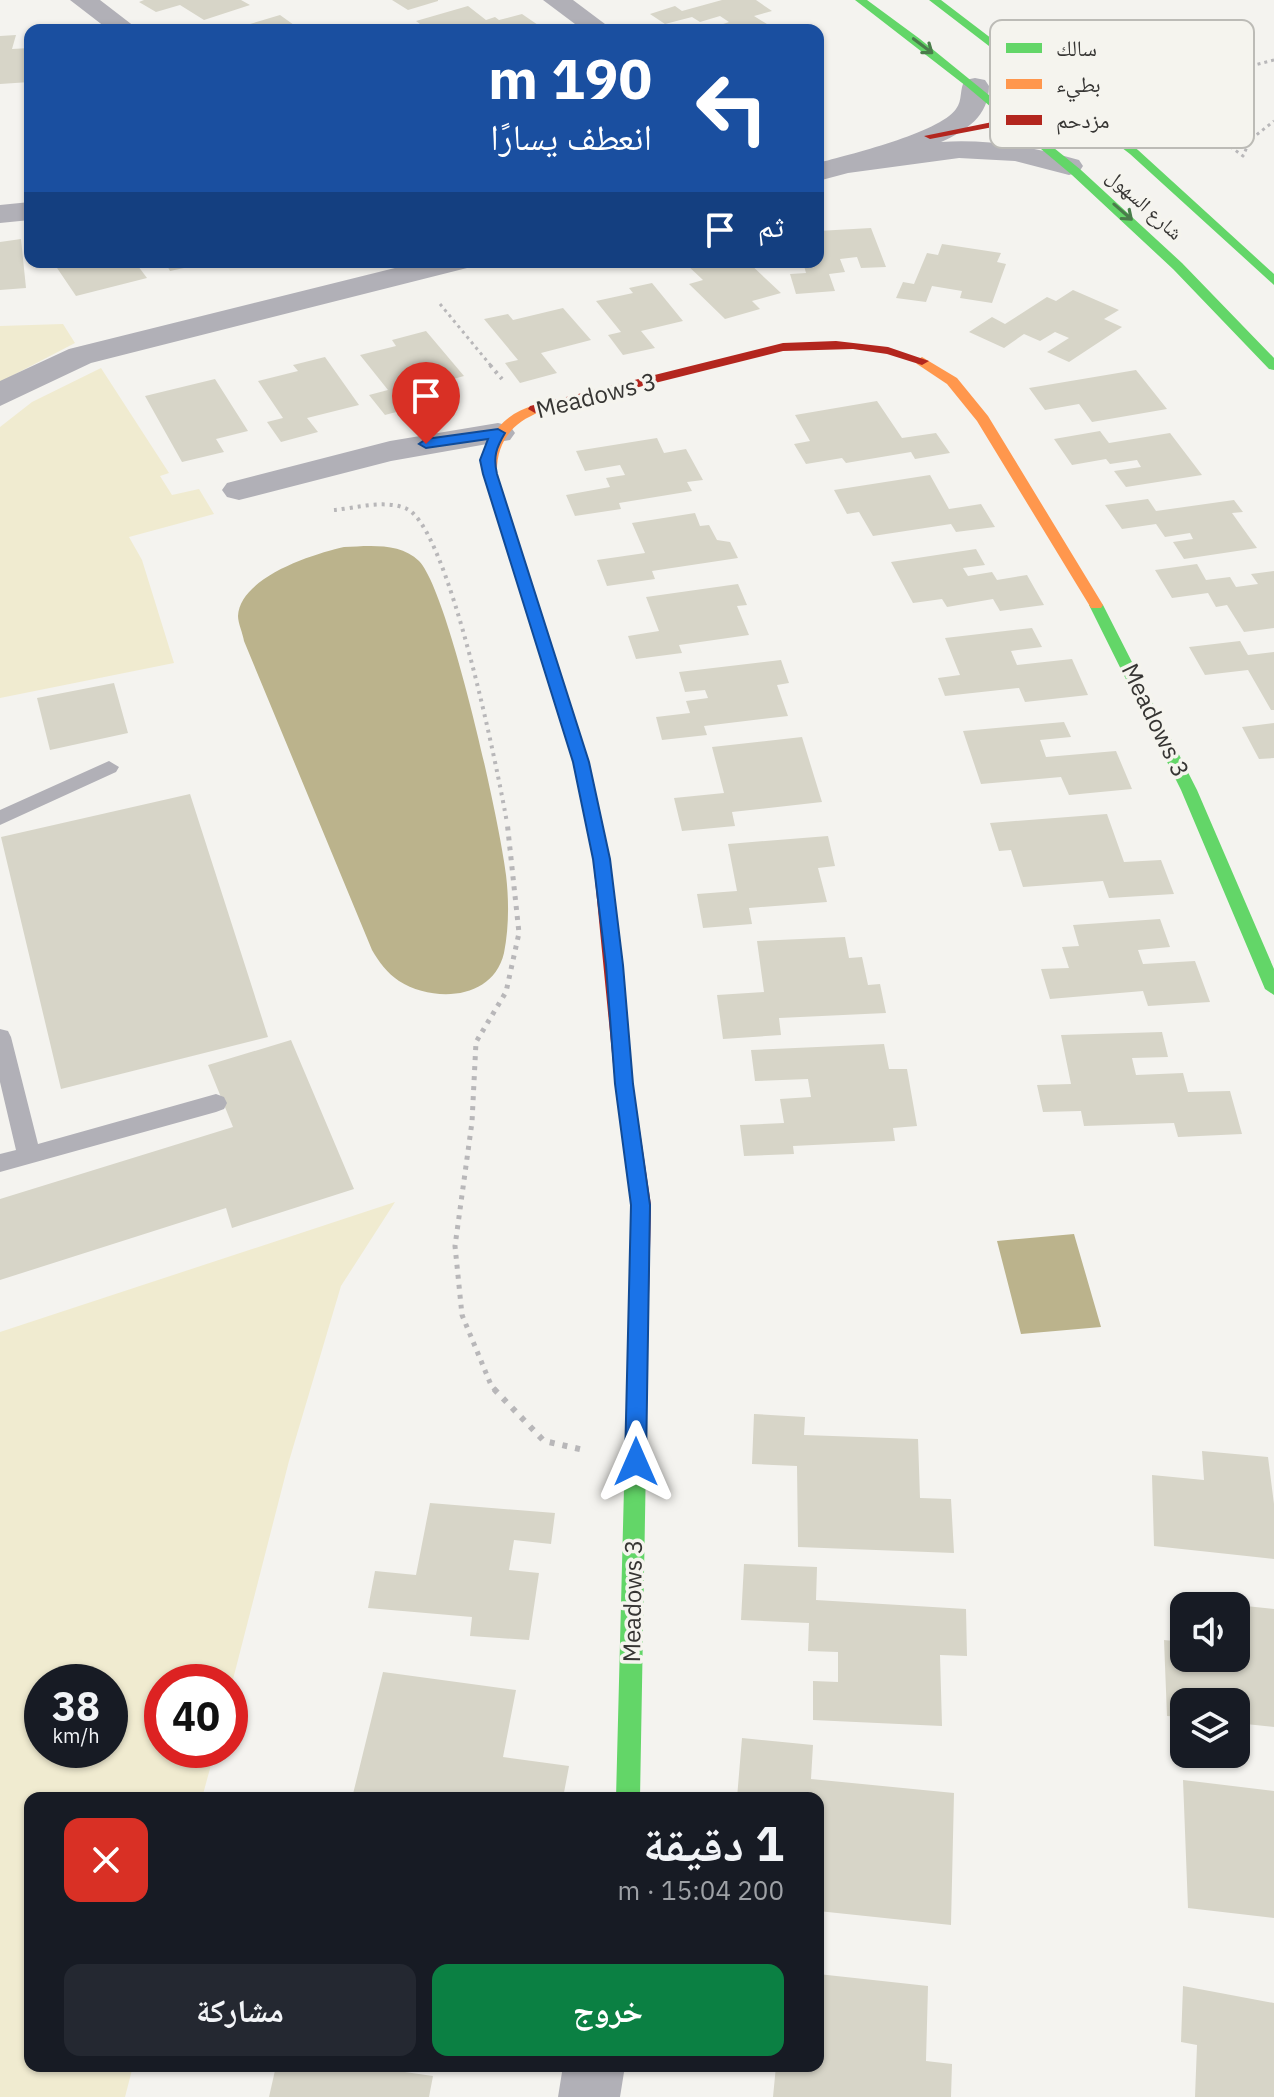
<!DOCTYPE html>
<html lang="ar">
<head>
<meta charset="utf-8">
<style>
	body { margin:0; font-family:"IBM Plex Sans","Noto Naskh Arabic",sans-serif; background:#242831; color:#f1f3f6; direction:rtl; height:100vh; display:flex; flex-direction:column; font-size:30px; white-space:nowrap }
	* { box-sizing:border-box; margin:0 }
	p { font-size:26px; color:#9ea1a6 }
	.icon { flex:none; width:44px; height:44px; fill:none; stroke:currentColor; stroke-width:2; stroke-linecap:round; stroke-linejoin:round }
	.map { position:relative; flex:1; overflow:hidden; direction:ltr }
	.panel { position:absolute; left:24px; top:1792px; width:800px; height:280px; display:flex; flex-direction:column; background:#171b24; border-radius:16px; box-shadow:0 2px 6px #0004; direction:rtl }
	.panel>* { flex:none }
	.banner { position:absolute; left:24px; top:24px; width:800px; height:244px; border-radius:16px; box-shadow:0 2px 6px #0004; direction:rtl; background:#1a4fa0; color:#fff; overflow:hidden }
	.tools { position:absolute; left:1170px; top:1592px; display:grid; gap:16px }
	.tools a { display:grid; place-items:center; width:80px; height:80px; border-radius:16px; background:#171b24; box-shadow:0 2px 6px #0004; font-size:40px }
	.speed { position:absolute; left:24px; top:1664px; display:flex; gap:16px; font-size:40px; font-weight:700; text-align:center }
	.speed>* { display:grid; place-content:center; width:104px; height:104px; border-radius:50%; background:#171b24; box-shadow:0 2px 6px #0004; line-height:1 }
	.speed small { font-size:20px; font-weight:400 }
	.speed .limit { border:12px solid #d22; background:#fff; color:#111 }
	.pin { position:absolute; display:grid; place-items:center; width:68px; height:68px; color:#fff; margin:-82px -34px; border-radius:50% 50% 50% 0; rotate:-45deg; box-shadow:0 0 8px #0007 }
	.pin .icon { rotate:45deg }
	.me { position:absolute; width:88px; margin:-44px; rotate:0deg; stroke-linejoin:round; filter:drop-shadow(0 0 6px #0008) }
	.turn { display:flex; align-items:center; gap:28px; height:168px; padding:0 40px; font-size:36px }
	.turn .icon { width:104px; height:104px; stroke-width:2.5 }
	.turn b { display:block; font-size:56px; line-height:68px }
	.then { display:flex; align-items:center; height:76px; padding:0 40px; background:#0003; gap:16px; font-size:30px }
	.round { display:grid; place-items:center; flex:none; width:84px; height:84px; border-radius:16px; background:#242831 }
	.summary { display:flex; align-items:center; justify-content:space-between; height:136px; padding:0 40px }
	h1 { font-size:48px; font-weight:700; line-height:60px }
	.primary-button { display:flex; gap:16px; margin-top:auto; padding:16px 40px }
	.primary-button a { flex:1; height:92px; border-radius:16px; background:#0b8043; color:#fff; font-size:32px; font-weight:700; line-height:92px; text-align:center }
	.primary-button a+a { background:#242831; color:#f1f3f6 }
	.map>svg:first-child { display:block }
	.green { fill:#f0ebd0; fill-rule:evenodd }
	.water { fill:#bbb38c }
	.building { fill:#d7d5c8 }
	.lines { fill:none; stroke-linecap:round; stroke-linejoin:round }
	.path-far3 { stroke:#b8b7b9; stroke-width:3; stroke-dasharray:3 4; stroke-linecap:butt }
	.path-far2 { stroke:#b8b7b9; stroke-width:4; stroke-dasharray:3 5; stroke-linecap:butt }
	.path-far1 { stroke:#b8b7b9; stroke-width:5; stroke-dasharray:4 6; stroke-linecap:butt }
	.path { stroke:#b8b7b9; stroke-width:6; stroke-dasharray:5 8; stroke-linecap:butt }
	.lane { fill:#b1b0b7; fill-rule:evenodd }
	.street { fill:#b1b0b7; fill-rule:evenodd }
	.fast { fill:#63d668; fill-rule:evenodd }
	.slow { fill:#ff974d; fill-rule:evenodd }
	.jam { fill:#b3261e; fill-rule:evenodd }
	.oneway { stroke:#4a7d4b }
	.route { fill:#1a73e8; stroke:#114b97; stroke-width:2 }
	.labels { text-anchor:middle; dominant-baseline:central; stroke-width:7; stroke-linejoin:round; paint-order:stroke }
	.far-street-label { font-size:20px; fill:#363533; stroke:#f5f4ee }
	.street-label { font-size:24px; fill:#363533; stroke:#f5f4ee }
	.key { fill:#f5f4ee; stroke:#bcbbb6; stroke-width:2 }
	.key-label { font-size:22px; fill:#363533 }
</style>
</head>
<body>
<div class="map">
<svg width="1274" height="2097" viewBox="0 0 1274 2097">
	<rect width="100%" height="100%" fill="#f4f3ef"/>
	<path class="green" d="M 63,324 L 75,343 L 0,382 L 0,326 Z
		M 101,368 L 169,473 L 160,476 L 172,495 L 199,489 L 214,514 L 129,537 L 142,560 L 174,663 L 0,698 L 0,427 L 32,402 Z
		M 395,1202 L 341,1286 L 289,1461 L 230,1691 L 230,1682 L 162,1682 L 162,1750 L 215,1750 L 202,1798 L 30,1798 L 30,2066 L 133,2066 L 125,2097 L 0,2097 L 0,1332 ZM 42,1682 L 110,1682 L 110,1750 L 42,1750 Z"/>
	<path class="water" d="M 344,547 C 368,546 400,542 419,561 C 449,592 500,823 506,875 C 509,900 509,928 504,953 C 493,1000 434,1003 399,981 C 387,973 379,962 372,950 L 244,641 C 243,634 238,623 238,616 C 240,577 313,554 344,547 Z
		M 1074,1234 L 1101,1327 L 1021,1334 L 997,1241 Z"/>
	<path class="building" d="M 144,0 L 241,0 L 250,5 L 204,20 L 180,5 L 156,12 L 139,2 Z
		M 392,0 L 438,0 L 438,1 L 408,10 Z
		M 722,0 L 756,0 L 772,11 L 754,16 L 767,24 L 746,30 L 706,30 L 729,22 L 720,16 L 700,22 L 692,17 L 665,24 L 650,14 L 675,6 L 682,11 Z
		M 468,6 L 486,20 L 495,17 L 499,20 L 522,14 L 538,25 L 522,30 L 428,30 L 416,21 Z
		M 280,15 L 301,30 L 233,30 L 233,29 Z
		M 16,35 L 12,49 L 30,48 L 30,82 L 0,84 L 0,36 Z
		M 871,228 L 886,267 L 861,268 L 857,257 L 840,259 L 845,272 L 829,274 L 835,291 L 796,294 L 790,274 L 806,273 L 803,262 L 818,262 L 818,231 Z
		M 21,239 L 26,288 L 0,290 L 0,242 Z
		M 942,244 L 1001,253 L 997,262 L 1006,264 L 992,303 L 960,298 L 962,291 L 932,286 L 926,302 L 896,298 L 903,282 L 914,284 L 927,253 L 938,255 Z
		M 53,262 L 135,262 L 147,278 L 76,296 Z
		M 165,262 L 207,262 L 207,263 L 170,271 Z
		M 694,262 L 748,262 L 781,293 L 752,301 L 760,309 L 725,319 L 689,284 L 703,280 L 686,264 Z
		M 652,283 L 683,321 L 641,331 L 655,348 L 623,355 L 608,335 L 621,332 L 596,301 L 633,293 L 629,288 Z
		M 1073,290 L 1119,310 L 1104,319 L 1122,327 L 1069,362 L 1047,352 L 1069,338 L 1055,332 L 1040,341 L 1024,334 L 1004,348 L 969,332 L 992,317 L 1005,324 L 1047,297 L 1056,301 Z
		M 563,308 L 591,340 L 541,353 L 557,373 L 520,383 L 505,363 L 518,360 L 484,319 L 508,314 L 513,320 Z
		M 426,331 L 464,376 L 418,389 L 430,403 L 385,415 L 369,395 L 388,390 L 360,355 L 396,346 L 392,340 Z
		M 325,357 L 359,405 L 307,418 L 318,432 L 281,442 L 267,422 L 283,418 L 258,381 L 298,371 L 293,365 Z
		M 1136,370 L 1167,409 L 1092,422 L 1079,404 L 1045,410 L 1029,388 Z
		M 215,379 L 248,431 L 216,439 L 224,452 L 182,462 L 145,396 Z
		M 877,401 L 902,438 L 936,433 L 950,453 L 915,459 L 911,452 L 846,463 L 842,458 L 806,464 L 794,444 L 810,441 L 795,415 Z
		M 1100,431 L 1109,443 L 1170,433 L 1202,475 L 1126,487 L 1114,471 L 1141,467 L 1137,460 L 1110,464 L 1106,459 L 1072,465 L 1054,439 Z
		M 657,438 L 664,453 L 686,449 L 703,480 L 687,482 L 692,491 L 619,503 L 621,509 L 575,516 L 566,495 L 610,487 L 606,478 L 625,475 L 620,465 L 585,471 L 576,451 Z
		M 930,475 L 949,509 L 981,504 L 995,527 L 956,532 L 951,524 L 873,536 L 859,512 L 847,514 L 834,490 Z
		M 1148,499 L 1156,511 L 1234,500 L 1243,512 L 1232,513 L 1257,548 L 1184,559 L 1173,542 L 1193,539 L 1190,533 L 1165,537 L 1156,524 L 1122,529 L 1105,505 Z
		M 695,513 L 700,526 L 709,525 L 717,540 L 730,542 L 738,558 L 652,571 L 655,579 L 607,586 L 597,560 L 645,553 L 632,523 Z
		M 976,549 L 985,565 L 963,568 L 968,576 L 992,572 L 997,580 L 1027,575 L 1044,605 L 1000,611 L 993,599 L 947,607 L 942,599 L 913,603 L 891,562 Z
		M 1197,564 L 1206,580 L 1230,577 L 1236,587 L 1258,584 L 1251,574 L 1274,571 L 1274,628 L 1244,632 L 1227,605 L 1216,607 L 1208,593 L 1172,598 L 1155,570 Z
		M 738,584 L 747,605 L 737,606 L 749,635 L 679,645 L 682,653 L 636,659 L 628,636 L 659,631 L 646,597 Z
		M 1032,628 L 1042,647 L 1011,651 L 1017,665 L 1072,659 L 1088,695 L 1025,702 L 1019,688 L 945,696 L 938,678 L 960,675 L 945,638 Z
		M 1240,641 L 1248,655 L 1274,652 L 1274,710 L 1271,710 L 1248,670 L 1205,675 L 1189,647 Z
		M 781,660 L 789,683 L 777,685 L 788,716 L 704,726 L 707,735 L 662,740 L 656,717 L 690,713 L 686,701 L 708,698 L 705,690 L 685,692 L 679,672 Z
		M 114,683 L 128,733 L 50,750 L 37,698 Z
		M 1064,722 L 1071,737 L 1040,740 L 1046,757 L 1116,751 L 1132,789 L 1069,795 L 1061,777 L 981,784 L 963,731 Z
		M 1274,723 L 1274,758 L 1259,759 L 1242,727 Z
		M 802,737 L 822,802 L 732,812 L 735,826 L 682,831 L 674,798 L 724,793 L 712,747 Z
		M 190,794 L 268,1037 L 61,1089 L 1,837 Z
		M 1107,814 L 1124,862 L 1161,860 L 1174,894 L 1109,898 L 1103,881 L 1023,887 L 1011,850 L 999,851 L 990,823 Z
		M 828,836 L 835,866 L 818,868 L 827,902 L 749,908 L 752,924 L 703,928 L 697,894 L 737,891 L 728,844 Z
		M 1160,919 L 1170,947 L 1138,950 L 1143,964 L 1195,961 L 1210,1002 L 1148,1006 L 1143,991 L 1050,999 L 1041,969 L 1069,968 L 1062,947 L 1079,946 L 1073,925 Z
		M 845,937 L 849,958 L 862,957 L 868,985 L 880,984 L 886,1013 L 779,1018 L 781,1035 L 723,1039 L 717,995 L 764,992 L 757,941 Z
		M 1162,1032 L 1168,1057 L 1132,1058 L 1136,1075 L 1183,1073 L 1188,1092 L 1230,1091 L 1242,1134 L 1178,1137 L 1174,1123 L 1084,1126 L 1081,1111 L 1043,1112 L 1037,1085 L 1071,1084 L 1061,1035 Z
		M 291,1040 L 354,1189 L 232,1228 L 226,1208 L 0,1280 L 0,1199 L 233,1127 L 208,1065 Z
		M 884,1044 L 889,1069 L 907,1069 L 917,1126 L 893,1128 L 895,1141 L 793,1146 L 794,1154 L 744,1156 L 740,1125 L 784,1123 L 780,1099 L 811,1097 L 808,1079 L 755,1081 L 751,1050 Z
		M 754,1414 L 805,1417 L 804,1435 L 918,1439 L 920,1498 L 951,1499 L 954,1553 L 798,1547 L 797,1466 L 752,1464 Z
		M 1202,1451 L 1268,1457 L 1274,1504 L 1274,1559 L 1154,1546 L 1152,1475 L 1204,1480 Z
		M 430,1503 L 555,1513 L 551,1544 L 514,1540 L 509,1570 L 539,1573 L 529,1640 L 470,1636 L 472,1617 L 368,1608 L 375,1571 L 416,1575 Z
		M 744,1564 L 817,1567 L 816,1600 L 966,1609 L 967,1656 L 940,1655 L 942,1726 L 813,1720 L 813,1681 L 838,1682 L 838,1652 L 808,1651 L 809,1623 L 741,1620 Z
		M 1236,1605 L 1274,1609 L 1274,1727 L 1236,1723 L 1236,1702 L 1184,1702 L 1184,1717 L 1167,1716 L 1164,1640 L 1184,1642 L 1184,1658 L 1236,1658 Z
		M 383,1672 L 516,1690 L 503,1757 L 569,1766 L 563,1798 L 352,1798 Z
		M 742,1738 L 813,1745 L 811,1779 L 954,1793 L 951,1925 L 818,1911 L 818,1798 L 737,1798 Z
		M 1183,1780 L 1274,1791 L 1274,1918 L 1188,1908 Z
		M 818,1974 L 928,1986 L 926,2061 L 952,2064 L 951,2097 L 773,2097 L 776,2066 L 818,2066 Z
		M 1183,1986 L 1274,2003 L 1274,2097 L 1195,2097 L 1197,2045 L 1181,2042 Z
		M 276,2066 L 363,2066 L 433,2076 L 429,2097 L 269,2097 Z"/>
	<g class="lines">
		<path class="path-far3" d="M 1274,60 L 1181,84 L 1172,96 L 1180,109 L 1243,156 L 1250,140 L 1274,121
			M 440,304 L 492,367"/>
		<path class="path-far2" d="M 490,365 L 502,379
			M 334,510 C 356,508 386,499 407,509 C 449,529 498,771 507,823"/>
		<path class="path-far1" d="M 496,1391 L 491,1385 L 462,1315 L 455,1246 L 472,1122 L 476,1042 L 506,992 L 519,933 L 507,821"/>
		<path class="path" d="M 494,1389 L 544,1441 L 584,1450"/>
		<path class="lane" d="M 109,761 L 119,767 L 116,772 L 0,825 L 0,810 Z
			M 0,1029 L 8,1031 L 11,1037 L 38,1144 L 216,1094 L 224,1097 L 227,1103 L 224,1109 L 216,1112 L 0,1172 L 0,1154 L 16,1150 L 0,1082 Z"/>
		<path class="street" d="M 70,0 L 100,0 L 139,30 L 109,30 Z
			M 543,0 L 573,0 L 613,30 L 583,30 Z
			M 975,78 L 985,80 L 989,86 C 989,116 966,131 941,142 C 989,139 1034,147 1079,160 L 1083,166 L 1079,172 L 1069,175 L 1015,161 L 959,158 L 848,173 L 818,181 L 818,163 C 848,155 939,133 956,109 C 963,100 959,89 965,80 Z
			M 30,202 L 30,220 L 0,223 L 0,205 Z
			M 419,262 L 471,262 L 467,268 L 91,363 L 0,406 L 0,381 L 69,349 Z
			M 498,423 L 510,426 L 515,433 L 510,440 L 391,461 L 239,500 L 227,497 L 222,490 L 227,483 L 390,441 Z
			M 563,2066 L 625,2066 L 620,2097 L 558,2097 Z"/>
		<path class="fast" d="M 855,0 L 867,0 L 920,39 L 1081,170 L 1182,263 L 1274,358 L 1274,370 L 1269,369 L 1173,269 L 1072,175 L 966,86 Z
			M 929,0 L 941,0 L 1138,150 L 1274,274 L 1274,285 L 1130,154 Z
			M 1096,600 L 1103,605 L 1197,790 L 1274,969 L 1274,995 L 1265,989 L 1181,790 L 1089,605 Z
			M 639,1286 L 646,1288 L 649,1294 L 640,1798 L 616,1798 L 629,1294 L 632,1288 Z"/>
		<path class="slow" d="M 922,357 L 957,378 L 988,416 L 1103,605 L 1101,608 L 1091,608 L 977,421 L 947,384 L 917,364 L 915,361 Z
			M 535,405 L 542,409 L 540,412 C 511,423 496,443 497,474 L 589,762 L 599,809 L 591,814 L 583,809 L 573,762 L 483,474 C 482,440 502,414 535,405 Z"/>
		<path class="jam" d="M 1037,113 L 1043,116 L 1041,118 L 930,139 L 924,136 Z
			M 836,341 L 888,347 L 929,361 L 922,365 L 887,354 L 853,349 L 783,351 L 535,413 L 528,409 L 530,406 L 783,343 Z
			M 591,804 L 599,809 L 609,859 L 633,1084 L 651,1205 L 649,1294 L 646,1300 L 639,1302 L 632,1300 L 629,1294 L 631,1205 L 615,1084 L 593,859 L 583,809 Z"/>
	</g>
	<defs><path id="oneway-shaft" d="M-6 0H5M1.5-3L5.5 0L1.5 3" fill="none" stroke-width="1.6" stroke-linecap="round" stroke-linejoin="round" transform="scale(2)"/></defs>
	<g class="oneway">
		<use href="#oneway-shaft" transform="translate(923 46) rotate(37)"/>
		<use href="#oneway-shaft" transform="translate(1123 212) rotate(41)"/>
	</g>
	<path class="route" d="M 498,429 L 505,433 C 496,448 493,457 497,474 L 589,762 L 610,859 L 623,965 L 633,1084 L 650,1205 L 646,1462 L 643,1468 L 636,1471 L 628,1468 L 625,1462 L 631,1205 L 615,1084 L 606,965 L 593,859 L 573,762 L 483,474 L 480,460 L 488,439 L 426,448 L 419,444 L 426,439 Z"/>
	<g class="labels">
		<g class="far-street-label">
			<text transform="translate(1145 204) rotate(42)">شارع السهول</text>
		</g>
		<g class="street-label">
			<text transform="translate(596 395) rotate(-14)">Meadows 3</text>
			<text transform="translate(1156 720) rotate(64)">Meadows 3</text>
			<text transform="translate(632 1601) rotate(-89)">Meadows 3</text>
		</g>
	</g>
	<rect x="990" y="20" width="264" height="128" rx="12" class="key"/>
	<rect x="1006" y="43" width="36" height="10" fill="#63d668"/>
	<rect x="1006" y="79" width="36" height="10" fill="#ff974d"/>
	<rect x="1006" y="115" width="36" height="10" fill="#b3261e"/>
	<g class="key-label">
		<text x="1056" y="56">سالك</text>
		<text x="1056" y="92">بطيء</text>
		<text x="1056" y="128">مزدحم</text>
	</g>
</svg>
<div class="tools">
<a><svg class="icon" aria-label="sound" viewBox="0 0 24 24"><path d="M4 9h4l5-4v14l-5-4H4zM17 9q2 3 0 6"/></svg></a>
<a><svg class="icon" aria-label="layers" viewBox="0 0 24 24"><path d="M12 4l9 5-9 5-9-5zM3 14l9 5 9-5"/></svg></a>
</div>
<div class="speed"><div>38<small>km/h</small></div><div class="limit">40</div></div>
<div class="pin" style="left:426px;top:444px;background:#d93025"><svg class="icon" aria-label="arrive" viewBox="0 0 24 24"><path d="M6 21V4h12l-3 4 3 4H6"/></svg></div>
<svg class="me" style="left:636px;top:1462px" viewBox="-20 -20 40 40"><path d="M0-17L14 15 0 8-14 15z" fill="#1a73e8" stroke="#fff" stroke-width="4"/></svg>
<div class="banner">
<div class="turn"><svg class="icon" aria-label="left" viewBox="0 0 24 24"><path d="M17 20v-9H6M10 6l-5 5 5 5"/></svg><div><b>190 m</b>انعطف يسارًا</div></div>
<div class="then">ثم<svg class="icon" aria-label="arrive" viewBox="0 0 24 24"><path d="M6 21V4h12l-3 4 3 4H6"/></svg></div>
</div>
<section class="panel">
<div class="summary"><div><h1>1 دقيقة</h1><p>200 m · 15:04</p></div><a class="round" style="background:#d93025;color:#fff"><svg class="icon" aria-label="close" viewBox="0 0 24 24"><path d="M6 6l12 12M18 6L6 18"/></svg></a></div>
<div class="primary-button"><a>خروج</a><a>مشاركة</a></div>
</section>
</div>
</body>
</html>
